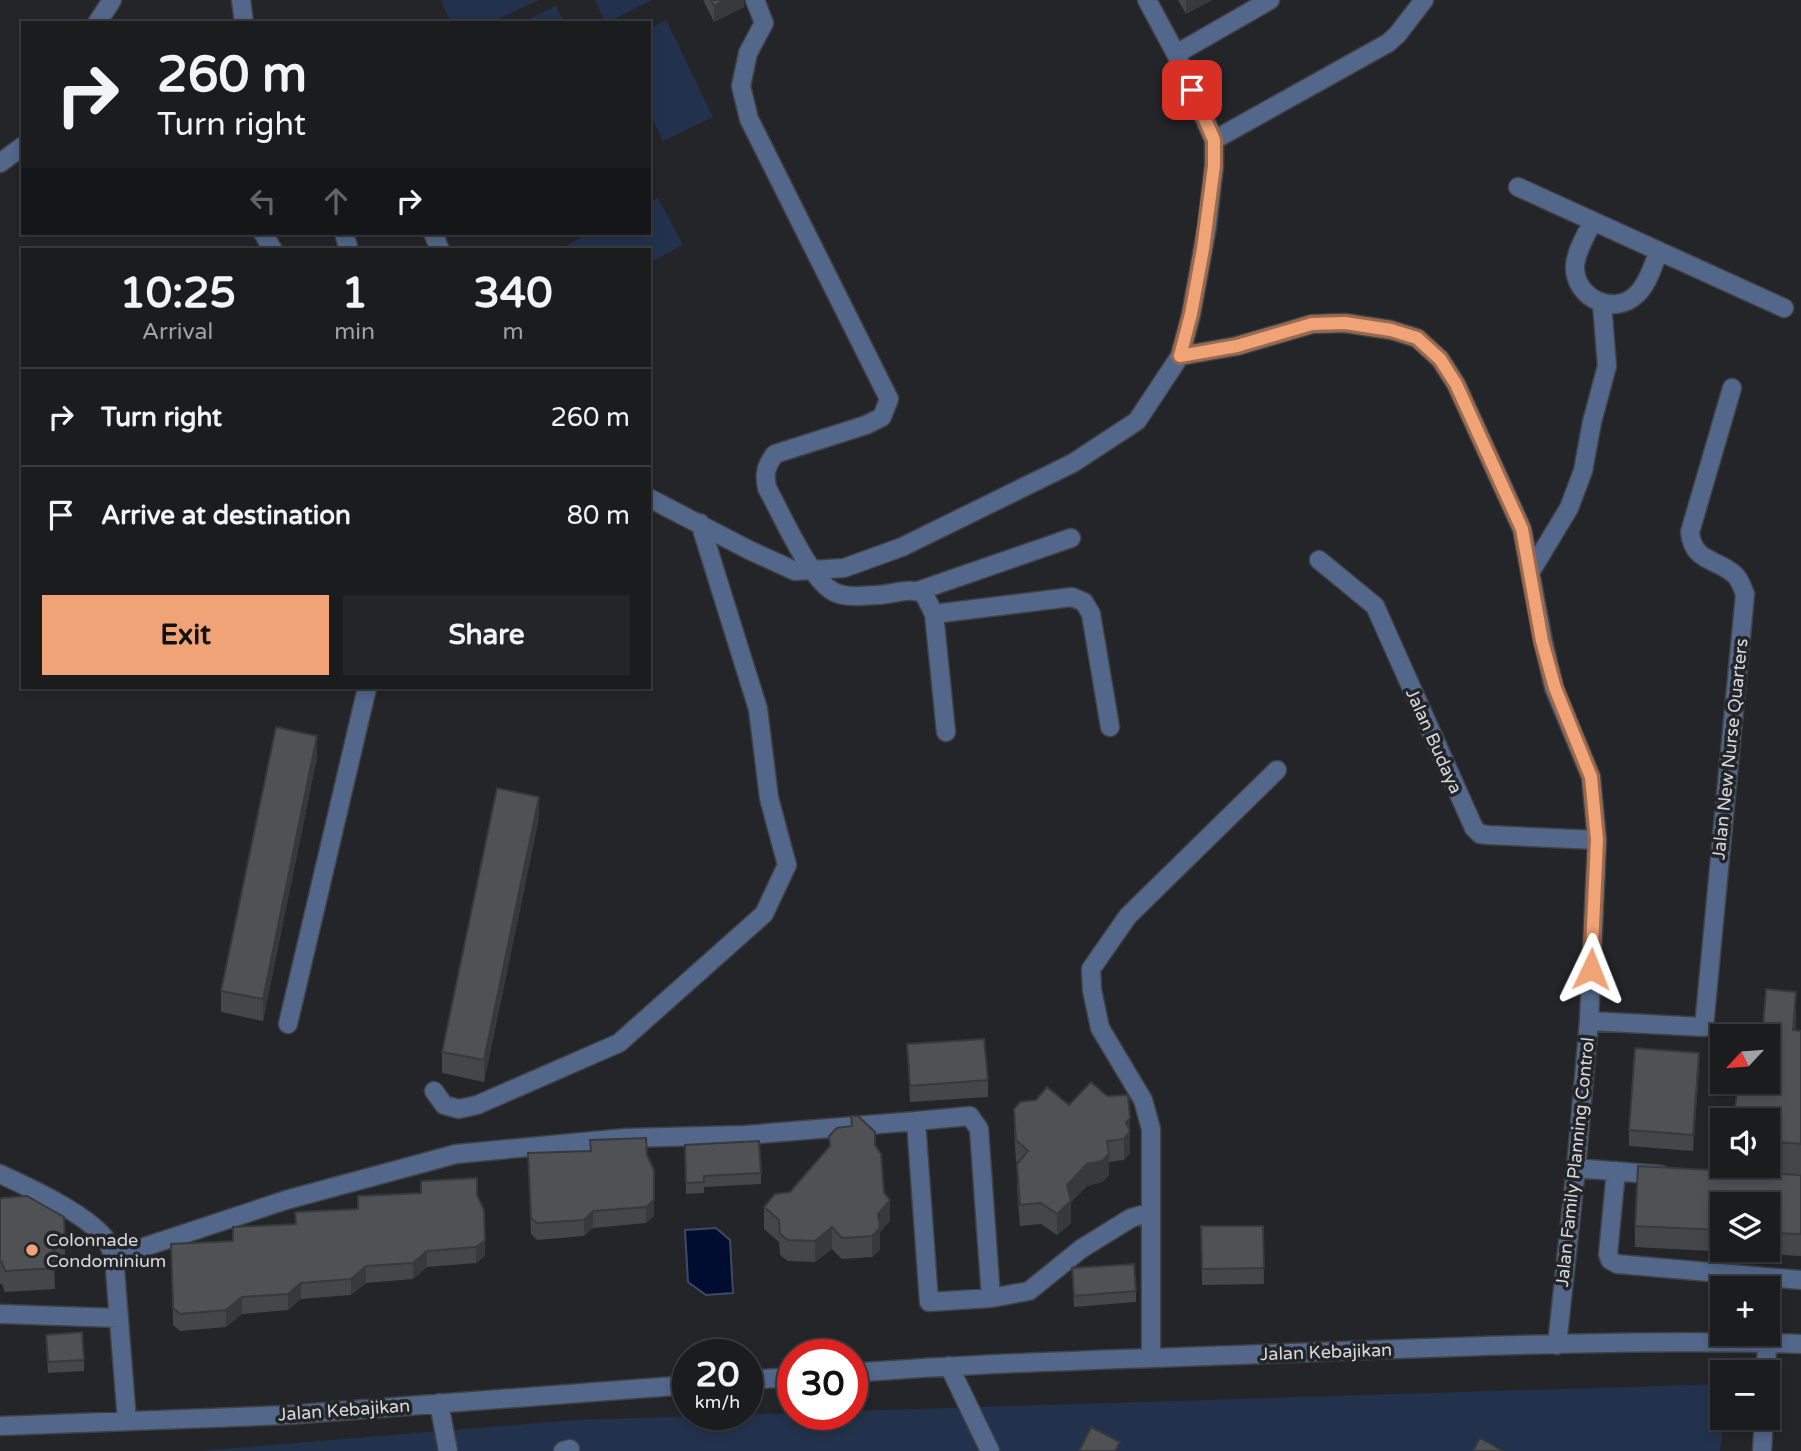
<!DOCTYPE html>
<html lang="en">
<head>
<meta charset="utf-8">
<style>
	body { margin:0; font-family:"Varela Round",sans-serif; background:#232527; color:#f1f3f6; height:100vh; display:flex; flex-direction:column; font-size:26px; white-space:nowrap }
	* { box-sizing:border-box; margin:0 }
	p { font-size:23px; color:#9fa1a4 }
	.icon { flex:none; width:38px; height:38px; fill:none; stroke:currentColor; stroke-width:2; stroke-linecap:round; stroke-linejoin:round }
	.map { position:relative; flex:1; overflow:hidden }
	.drawer { position:absolute; left:21px; top:248px; width:630px; height:441px; display:flex; flex-direction:column; background:#1a1c1e; border-radius:0px; box-shadow:0 4px 10px #0003,0 0 0 2px #383a3c }
	.drawer>* { flex:none }
	.hud { position:absolute; left:21px; top:21px; width:630px; height:214px; border-radius:0px; box-shadow:0 4px 10px #0003,0 0 0 2px #383a3c; background:#1a1c1e; color:#f1f3f6; overflow:hidden }
	.needle { width:46px; rotate:244deg }
	.controls { position:absolute; left:1710px; top:1024px; display:grid; gap:14px }
	.controls a { display:grid; place-items:center; width:70px; height:70px; border-radius:0px; background:#1a1c1e; box-shadow:0 4px 10px #0003,0 0 0 2px #383a3c; font-size:35px }
	.speed { position:absolute; left:672px; top:1339px; display:flex; gap:14px; font-size:35px; font-weight:700; text-align:center }
	.speed>* { display:grid; place-content:center; width:91px; height:91px; border-radius:50%; background:#1a1c1e; box-shadow:0 4px 10px #0003,0 0 0 2px #383a3c; line-height:1 }
	.speed small { font-size:18px; font-weight:400 }
	.speed .limit { border:10px solid #d22; background:#fff; color:#111 }
	.pin { position:absolute; display:grid; place-items:center; width:60px; height:60px; color:#fff; margin:-30px; border-radius:14px; box-shadow:0 4px 10px #0006 }
	.me { position:absolute; width:77px; margin:-38px; rotate:2deg; stroke-linejoin:round; filter:drop-shadow(0 0 5px #0008) }
	.turn { display:flex; align-items:center; gap:24px; height:147px; padding:0 21px; font-size:32px }
	.turn .icon { width:91px; height:91px; stroke-width:2.5 }
	.turn b { display:block; font-size:49px; line-height:60px }
	.lanes { display:flex; align-items:center; height:66px; padding:0 21px; background:#0003; justify-content:center; gap:35px; direction:ltr }
	.lanes .off { opacity:.35 }
	.eta { display:flex; justify-content:space-evenly; align-items:center; height:119px; text-align:center }
	.eta b { font-size:42px; font-weight:700; line-height:49px }
	.action { display:flex; gap:14px; margin-top:auto; padding:14px 21px }
	.action a { flex:1; height:80px; border-radius:0px; background:#efa377; color:#111; font-size:28px; font-weight:700; line-height:80px; text-align:center }
	.action a+a { background:#232527; color:#f1f3f6 }
	ul { padding:0; list-style:none }
	li { display:flex; align-items:center; gap:21px; height:98px; padding:0 21px; border-top:2px solid #383a3c }
	li div { flex:1 }
	li b { display:block; font-size:26px }
	li em { font-style:normal }
	.map>svg:first-child { display:block }
	.green { fill:#23324c }
	.water { fill:#000c30; stroke:#404963; stroke-width:2 }
	.lines { fill:none; stroke-linecap:round; stroke-linejoin:round }
	.minor-casing { stroke:#404245; stroke-width:21 }
	.minor { stroke:#52678a; stroke-width:18 }
	.wall { fill:#444649; fill-rule:evenodd }
	.shaded-wall { fill:#37393c }
	.building { fill:#4f5155; stroke:#37393c; stroke-width:2 }
	.route-casing { stroke:#9b6a4d; stroke-width:18 }
	.route { stroke:#efa377; stroke-width:12 }
	.poi-dot { fill:#efa377; stroke:#232528; stroke-width:2.5 }
	.labels { text-anchor:middle; dominant-baseline:central; stroke-width:7; stroke-linejoin:round; paint-order:stroke }
	.street-label { font-size:18px; fill:#d7d8db; stroke:#232528 }
	.poi-label { font-size:18px; fill:#d7d8db; stroke:#232528; text-anchor:start }
</style>
</head>
<body>
<div class="map">
<svg width="1801" height="1451" viewBox="0 0 1801 1451">
	<rect width="100%" height="100%" fill="#232528"/>
	<path class="green" d="M 441,0 L 539,0 L 490,23 L 451,23 Z
		M 595,0 L 652,0 L 606,23 Z
		M 556,6 L 564,23 L 521,23 Z
		M 666,20 L 713,117 L 663,141 L 649,112 L 649,29 Z
		M 658,198 L 683,245 L 649,263 L 649,250 L 570,250 L 567,245 L 591,233 L 649,233 L 649,202 Z
		M 1722,1384 L 1724,1418 L 1720,1451 L 198,1451 L 574,1420 L 793,1413 L 852,1414 L 852,1411 Z"/>
	<path class="water" d="M 716,1228 L 730,1240 L 733,1293 L 706,1295 L 688,1282 L 685,1230 Z"/>
	<g class="lines">
		<g class="minor-casing">
			<path id="minor" d="M 241,0 L 244,23
				M 755,0 L 764,23 L 748,53 L 741,86 L 749,119 L 889,399 L 882,417 L 866,425 L 775,454 C 766,466 764,473 767,488 C 781,513 810,580 834,592 C 847,598 863,596 877,595 C 893,595 909,586 924,594 L 934,614 L 946,732
				M 97,23 L 112,0
				M 1176,54 L 1270,0
				M 1214,140 L 1388,43 L 1397,35 L 1424,0
				M 0,163 L 23,146
				M 1518,187 L 1784,308
				M 1593,221 C 1586,235 1576,251 1575,266 C 1574,298 1614,317 1637,294 C 1648,284 1653,265 1659,251
				M 263,233 L 273,250
				M 344,233 L 349,250
				M 433,233 L 440,250
				M 1180,356 L 1237,346 L 1312,324 L 1345,323 L 1391,330 L 1417,338 L 1440,359 L 1456,384 L 1522,529 L 1543,641 L 1554,688 L 1591,777 L 1597,840 L 1589,1021 L 1576,1168 L 1557,1345
				M 649,498 L 749,550 L 795,571 L 844,568 L 902,547 L 1073,463 L 1137,421 L 1180,356 L 1191,315 L 1207,227 L 1214,166 L 1214,140 L 1176,54 L 1147,0
				M 1319,560 L 1375,606 L 1474,828 L 1480,834 L 1488,835 L 1597,840
				M 1531,571 L 1569,508 L 1583,471 L 1592,422 L 1607,366 L 1602,304
				M 918,591 L 1071,538
				M 934,614 L 1072,597 L 1084,602 L 1091,614 L 1110,727
				M 1589,1021 L 1704,1027 L 1745,594 C 1742,587 1740,579 1734,574 C 1715,558 1693,562 1690,532 L 1732,388
				M 288,1024 L 367,688
				M 434,1091 L 444,1105 L 459,1109 L 477,1105 L 619,1043 L 764,914 L 787,865 L 769,798 L 758,709 L 700,523
				M 1576,1168 L 1661,1175
				M 1616,1171 L 1608,1254 L 1610,1260 L 1617,1264 L 1801,1280
				M 0,1174 C 30,1188 83,1212 104,1237 C 109,1242 111,1251 114,1257 L 127,1421
				M 114,1257 L 286,1200 L 456,1154 L 625,1138 L 745,1135 L 916,1121
				M 991,1298 L 979,1129 L 970,1116 L 916,1121 L 929,1302 L 991,1298 L 1029,1291 L 1081,1249 L 1131,1218 L 1151,1212
				M 0,1314 L 119,1318
				M 1151,1358 L 1151,1129 L 1143,1100 L 1100,1028 L 1092,990 L 1091,969 L 1128,916 L 1277,770
				M 949,1366 L 990,1451
				M 1766,1372 L 1767,1343
				M 852,1373 C 1007,1361 1163,1358 1318,1352 C 1479,1346 1640,1339 1801,1344
				M 747,1380 L 793,1377
				M 439,1403 L 448,1451
				M 0,1426 L 287,1415 L 688,1385
				M 563,1451 L 570,1449
				M 1762,1451 L 1764,1418"/>
		</g>
		<use href="#minor" class="minor"/>
	</g>
	<path class="wall" d="M 703,0 L 744,0 L 744,7 L 714,22 Z
		M 1178,0 L 1212,0 L 1186,14 Z
		M 317,757 L 263,1021 L 221,1012 L 221,991 Z
		M 539,818 L 484,1082 L 442,1073 L 442,1052 Z
		M 1796,1023 L 1795,1030 L 1801,1031 L 1801,1175 L 1733,1169 L 1733,1166 L 1768,1166 L 1768,1120 L 1763,1027 Z
		M 907,1044 L 988,1080 L 988,1097 L 910,1102 Z
		M 1699,1069 L 1693,1151 L 1629,1146 L 1629,1130 Z
		M 1069,1105 L 1130,1130 L 1130,1153 L 1124,1160 L 1109,1162 L 1109,1175 L 1102,1182 L 1087,1186 L 1071,1202 L 1071,1223 L 1057,1235 L 1041,1224 L 1020,1226 L 1017,1186 L 1017,1164 L 1018,1163 L 1016,1161 L 1014,1130 L 1014,1109 Z
		M 851,1116 L 875,1145 L 884,1193 L 890,1221 L 880,1232 L 880,1250 L 872,1257 L 842,1259 L 832,1249 L 815,1262 L 788,1261 L 780,1255 L 779,1242 L 764,1229 L 764,1207 L 790,1192 L 829,1147 L 829,1136 L 851,1126 Z
		M 685,1145 L 761,1173 L 761,1184 L 704,1187 L 704,1193 L 686,1194 Z
		M 590,1151 L 647,1155 L 654,1216 L 646,1223 L 593,1228 L 584,1236 L 537,1240 L 531,1234 L 528,1153 Z
		M 1801,1175 L 1801,1256 L 1635,1247 L 1635,1226 ZM 1722,1204 L 1768,1204 L 1768,1250 L 1722,1250 Z
		M 477,1195 L 485,1256 L 476,1263 L 427,1267 L 413,1279 L 366,1283 L 351,1295 L 301,1299 L 288,1310 L 242,1314 L 226,1327 L 180,1331 L 173,1325 L 171,1244 L 233,1241 L 295,1224 L 358,1210 Z
		M 0,1198 L 65,1239 L 65,1261 L 54,1261 L 55,1289 L 5,1292 L 2,1284 L 0,1284 Z
		M 1201,1226 L 1263,1226 L 1264,1284 L 1202,1285 Z
		M 1072,1268 L 1136,1291 L 1136,1302 L 1074,1307 Z
		M 46,1335 L 84,1360 L 84,1371 L 48,1373 Z"/>
	<path class="shaded-wall" d="M 725,0 L 744,0 L 744,7 L 714,22 L 714,6 Z
		M 1186,0 L 1212,0 L 1186,14 Z
		M 317,736 L 317,757 L 263,1021 L 263,999 Z
		M 539,797 L 539,818 L 484,1082 L 484,1060 Z
		M 1796,992 L 1796,1023 L 1793,1061 L 1793,1030 Z
		M 1699,1053 L 1699,1069 L 1693,1151 L 1693,1135 Z
		M 1130,1118 L 1130,1153 L 1124,1160 L 1124,1139 L 1126,1123 Z
		M 1109,1154 L 1109,1175 L 1102,1182 L 1087,1186 L 1071,1202 L 1071,1223 L 1057,1235 L 1057,1214 L 1067,1185 L 1087,1164 Z
		M 654,1200 L 654,1216 L 646,1223 L 646,1207 Z
		M 890,1200 L 890,1221 L 880,1232 L 880,1250 L 872,1257 L 872,1236 L 878,1214 Z
		M 593,1211 L 593,1228 L 584,1236 L 584,1220 Z
		M 832,1227 L 832,1249 L 815,1262 L 815,1241 Z
		M 485,1240 L 485,1256 L 476,1263 L 476,1247 Z
		M 427,1251 L 427,1267 L 413,1279 L 413,1263 Z
		M 366,1266 L 366,1283 L 351,1295 L 351,1279 Z
		M 301,1283 L 301,1299 L 288,1310 L 288,1294 Z
		M 242,1297 L 242,1314 L 226,1327 L 226,1310 Z"/>
	<path class="building" d="M 711,0 L 725,0 L 714,6 Z
		M 276,727 L 317,736 L 263,999 L 221,991 Z
		M 497,788 L 539,797 L 484,1060 L 442,1052 Z
		M 1766,989 L 1796,992 L 1793,1030 L 1801,1031 L 1801,1144 L 1768,1141 L 1768,1120 L 1734,1120 L 1738,1082 L 1768,1082 L 1768,1036 L 1742,1036 L 1743,1026 L 1763,1027 Z
		M 984,1039 L 988,1080 L 910,1086 L 907,1044 Z
		M 1635,1048 L 1699,1053 L 1693,1135 L 1629,1130 Z
		M 1091,1082 L 1107,1096 L 1128,1095 L 1130,1118 L 1126,1123 L 1130,1131 L 1124,1139 L 1107,1141 L 1109,1154 L 1102,1161 L 1087,1164 L 1067,1185 L 1071,1201 L 1057,1214 L 1041,1203 L 1020,1205 L 1017,1164 L 1028,1151 L 1016,1140 L 1014,1109 L 1020,1102 L 1036,1100 L 1047,1087 L 1069,1105 Z
		M 851,1116 L 858,1116 L 875,1132 L 875,1145 L 881,1154 L 884,1193 L 890,1200 L 878,1214 L 880,1228 L 872,1236 L 842,1238 L 832,1227 L 815,1241 L 788,1240 L 780,1234 L 779,1220 L 764,1207 L 775,1194 L 790,1192 L 830,1146 L 829,1136 L 837,1128 L 852,1126 Z
		M 646,1138 L 647,1155 L 654,1170 L 654,1200 L 646,1207 L 593,1211 L 584,1220 L 537,1223 L 531,1218 L 528,1153 L 591,1151 L 590,1140 Z
		M 759,1141 L 761,1173 L 704,1176 L 704,1182 L 686,1183 L 685,1145 Z
		M 1638,1166 L 1801,1175 L 1801,1234 L 1768,1233 L 1768,1204 L 1722,1204 L 1722,1230 L 1635,1226 Z
		M 477,1178 L 477,1195 L 484,1210 L 485,1240 L 476,1247 L 427,1251 L 413,1263 L 366,1266 L 351,1279 L 301,1283 L 288,1294 L 242,1297 L 226,1310 L 180,1314 L 173,1308 L 171,1244 L 233,1241 L 233,1227 L 296,1224 L 295,1212 L 358,1209 L 358,1196 L 421,1193 L 421,1181 Z
		M 27,1196 L 64,1217 L 65,1239 L 53,1240 L 55,1268 L 5,1271 L 2,1262 L 0,1262 L 0,1198 Z
		M 1201,1226 L 1263,1226 L 1264,1268 L 1202,1269 Z
		M 1134,1264 L 1136,1291 L 1074,1296 L 1072,1268 Z
		M 82,1332 L 84,1360 L 48,1362 L 46,1335 Z
		M 1091,1427 L 1120,1442 L 1115,1451 L 1079,1451 Z
		M 1480,1438 L 1503,1451 L 1473,1451 Z"/>
	<g class="lines">
		<g class="route-casing">
			<path id="route" d="M 1192,90 L 1214,140 L 1214,166 L 1203,249 L 1191,314 L 1180,356 L 1237,346 L 1312,324 L 1345,323 L 1391,330 L 1417,338 L 1440,359 L 1456,384 L 1522,529 L 1542,641 L 1555,688 L 1591,777 L 1597,840 L 1591,969"/>
		</g>
		<use href="#route" class="route"/>
	</g>
	<circle class="poi-dot" cx="32" cy="1250" r="7"/>
	<g class="labels">
		<g class="street-label">
			<text transform="translate(1434 741) rotate(66)">Jalan Budaya</text>
			<text transform="translate(1730 749) rotate(-84)">Jalan New Nurse Quarters</text>
			<text transform="translate(1575 1162) rotate(-84)">Jalan Family Planning Control</text>
			<text transform="translate(1326 1352) rotate(-2)">Jalan Kebajikan</text>
			<text transform="translate(344 1410) rotate(-4)">Jalan Kebajikan</text>
		</g>
		<g class="poi-label">
			<text x="46" y="1240">Colonnade<tspan x="46" dy="21">Condominium</tspan></text>
		</g>
	</g>
</svg>
<div class="controls">
<a><svg class="needle" viewBox="-14 -14 28 28"><path d="M0-13l5 13h-10z" fill="#e53935"/><path d="M0 13l5-13h-10z" fill="#9fa1a4"/></svg></a>
<a><svg class="icon" aria-label="sound" viewBox="0 0 24 24"><path d="M4 9h4l5-4v14l-5-4H4zM17 9q2 3 0 6"/></svg></a>
<a><svg class="icon" aria-label="layers" viewBox="0 0 24 24"><path d="M12 4l9 5-9 5-9-5zM3 14l9 5 9-5"/></svg></a>
<a>+</a>
<a>−</a>
</div>
<div class="speed"><div>20<small>km/h</small></div><div class="limit">30</div></div>
<div class="pin" style="left:1192px;top:90px;background:#d93025"><svg class="icon" aria-label="arrive" viewBox="0 0 24 24"><path d="M6 21V4h12l-3 4 3 4H6"/></svg></div>
<svg class="me" style="left:1591px;top:969px" viewBox="-20 -20 40 40"><path d="M0-17L14 15 0 8-14 15z" fill="#efa377" stroke="#fff" stroke-width="4"/></svg>
<div class="hud">
<div class="turn"><svg class="icon" aria-label="right" viewBox="0 0 24 24"><path d="M7 20v-9h11M14 6l5 5-5 5"/></svg><div><b>260 m</b>Turn right</div></div>
<div class="lanes"><svg class="icon off" aria-label="left" viewBox="0 0 24 24"><path d="M17 20v-9H6M10 6l-5 5 5 5"/></svg><svg class="icon off" aria-label="ahead" viewBox="0 0 24 24"><path d="M12 20V5M6 11l6-6 6 6"/></svg><svg class="icon" aria-label="right" viewBox="0 0 24 24"><path d="M7 20v-9h11M14 6l5 5-5 5"/></svg></div>
</div>
<section class="drawer">
<div class="eta">
<div><b>10:25</b><p>Arrival</p></div>
<div><b>1</b><p>min</p></div>
<div><b>340</b><p>m</p></div>
</div>
<ul>
<li><svg class="icon" aria-label="right" viewBox="0 0 24 24"><path d="M7 20v-9h11M14 6l5 5-5 5"/></svg><div><b>Turn right</b></div><em>260 m</em></li>
<li><svg class="icon" aria-label="arrive" viewBox="0 0 24 24"><path d="M6 21V4h12l-3 4 3 4H6"/></svg><div><b>Arrive at destination</b></div><em>80 m</em></li>
</ul>
<div class="action"><a>Exit</a><a>Share</a></div>
</section>
</div>
</body>
</html>
